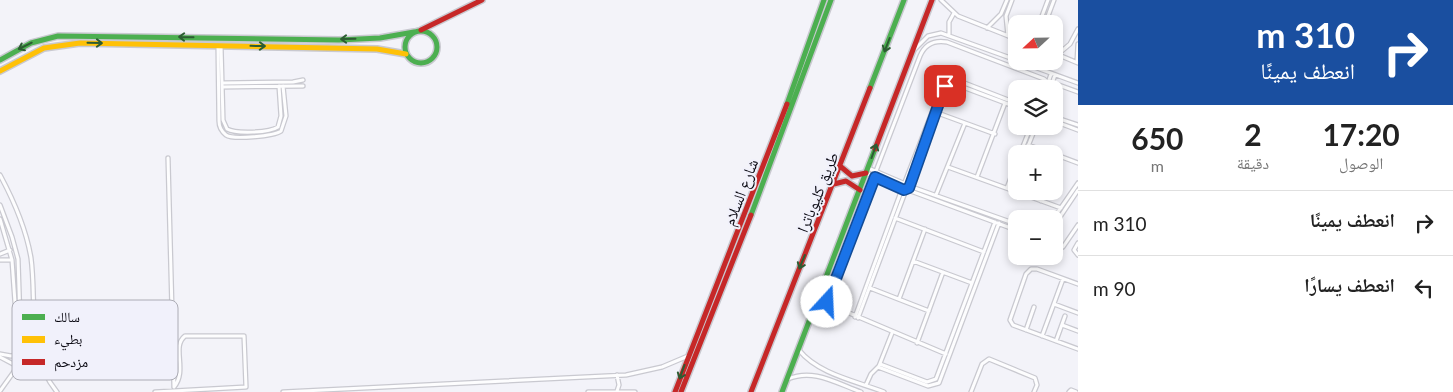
<!DOCTYPE html>
<html lang="ar">
<head>
<meta charset="utf-8">
<style>
	body { margin:0; font-family:Lato,"Noto Naskh Arabic",sans-serif; background:#f6f6f6; color:#222; direction:rtl; height:100vh; display:flex; flex-direction:column; font-size:19px; white-space:nowrap }
	* { box-sizing:border-box; margin:0 }
	p { font-size:16px; color:#767676 }
	.icon { flex:none; width:28px; height:28px; fill:none; stroke:currentColor; stroke-width:2; stroke-linecap:round; stroke-linejoin:round }
	.map { position:relative; flex:1; overflow:hidden; direction:ltr }
	.panel { display:flex; flex-direction:column; background:#fff; width:375px }
	.panel>* { flex:none }
	.guide { background:#1a4fa0; color:#fff; overflow:hidden }
	.needle { width:32px; rotate:248deg }
	.tools { position:absolute; left:1008px; top:15px; display:grid; gap:10px }
	.tools a { display:grid; place-items:center; width:55px; height:55px; border-radius:10px; background:#fff; box-shadow:0 2px 8px #0003; font-size:25px }
	.pin { position:absolute; display:grid; place-items:center; width:42px; height:42px; color:#fff; margin:-21px; border-radius:10px; box-shadow:0 2px 8px #0006 }
	.me { position:absolute; width:55px; margin:-28px; rotate:20deg; stroke-linejoin:round; filter:drop-shadow(0 0 4px #0008) }
	.turn { display:flex; align-items:center; gap:18px; height:105px; padding:0 15px; font-size:22px }
	.turn .icon { width:65px; height:65px; stroke-width:2.5 }
	.turn b { display:block; font-size:35px; line-height:42px }
	.eta { display:flex; justify-content:space-evenly; align-items:center; height:85px; text-align:center }
	.eta b { font-size:30px; font-weight:700; line-height:35px }
	ul { padding:0; list-style:none }
	li { display:flex; align-items:center; gap:15px; height:65px; padding:0 15px; border-top:1px solid #e0e0e0 }
	li div { flex:1 }
	li b { display:block; font-size:19px }
	li em { font-style:normal }
	main { display:flex; flex:1; min-height:0 }
	.map>svg:first-child { display:block }
	.lines { fill:none; stroke-linecap:round; stroke-linejoin:round }
	.street-casing { stroke:#c9c9d0; stroke-width:5.5 }
	.fast-casing { stroke:#c9c9d0; stroke-width:8 }
	.slow-casing { stroke:#c9c9d0; stroke-width:8 }
	.jam-casing { stroke:#c9c9d0; stroke-width:8 }
	.street { stroke:#fdfdfe; stroke-width:3 }
	.fast { stroke:#4caf50; stroke-width:5 }
	.slow { stroke:#ffc107; stroke-width:5 }
	.jam { stroke:#c62828; stroke-width:5 }
	.oneway { stroke:#2c5c32 }
	.route-casing { stroke:#114b97; stroke-width:12 }
	.route { stroke:#1a73e8; stroke-width:9 }
	.labels { text-anchor:middle; dominant-baseline:central; stroke-width:4; stroke-linejoin:round; paint-order:stroke }
	.street-label { font-size:16px; fill:#0b0a13; stroke:#f1f1fb }
	.key { fill:#f1f1fb; stroke:#acacb5; stroke-width:1 }
	.key-label { font-size:14px; fill:#0b0a13 }
</style>
</head>
<body>
<main>
<section class="panel">
<div class="guide">
<div class="turn"><svg class="icon" aria-label="right" viewBox="0 0 24 24"><path d="M7 20v-9h11M14 6l5 5-5 5"/></svg><div><b>310 m</b>انعطف يمينًا</div></div>
</div>
<div class="eta">
<div><b>17:20</b><p>الوصول</p></div>
<div><b>2</b><p>دقيقة</p></div>
<div><b>650</b><p>m</p></div>
</div>
<ul>
<li><svg class="icon" aria-label="right" viewBox="0 0 24 24"><path d="M7 20v-9h11M14 6l5 5-5 5"/></svg><div><b>انعطف يمينًا</b></div><em>310 m</em></li>
<li><svg class="icon" aria-label="left" viewBox="0 0 24 24"><path d="M17 20v-9H6M10 6l-5 5 5 5"/></svg><div><b>انعطف يسارًا</b></div><em>90 m</em></li>
</ul>
</section>
<div class="map">
<svg width="1078" height="392" viewBox="0 0 1078 392">
	<rect width="100%" height="100%" fill="#f3f3f9"/>
	<g class="lines">
		<g class="street-casing">
			<path id="street" d="M 941,0 L 958,16 L 1016,39
				M 1039,24 L 1048,0
				M 1045,24 L 1054,0
				M 987,28 L 1001,14 L 1007,0
				M 949,34 L 949,22 L 954,13
				M 1008,36 L 1006,16 L 1012,0
				M 218,46 L 219,121 C 219,126 221,131 226,135 C 233,140 274,136 281,131 L 286,116 L 283,86
				M 221,46 L 223,120 L 227,129 C 236,134 269,133 278,127 L 281,116 L 279,86
				M 915,49 L 928,36 L 941,33 L 1016,60
				M 1054,53 L 1078,63
				M 1057,55 L 1070,44 L 1078,29
				M 1018,61 L 1078,83
				M 1077,62 L 1078,44
				M 222,83 L 293,82 L 303,80
				M 222,87 L 303,86
				M 1046,89 L 1051,74
				M 1050,89 L 1055,75
				M 935,112 L 995,134
				M 1054,117 L 1078,125
				M 1054,121 L 1078,130
				M 1028,145 L 1053,154
				M 1020,154 L 1031,126
				M 1025,154 L 1036,126
				M 1054,154 L 1078,163
				M 168,158 L 174,387
				M 948,167 L 1061,208
				M 1054,167 L 1058,156
				M 868,168 L 903,183
				M 876,171 L 920,56 C 925,44 935,40 947,42 L 1044,79 L 1051,85 L 1056,84 L 1078,92
				M 866,173 L 901,187
				M 0,175 C 14,201 26,228 31,258 C 37,302 26,355 57,392
				M 875,177 L 827,300 L 828,304 L 946,354
				M 977,177 L 1005,103
				M 905,182 L 944,81 L 954,79 L 1016,103
				M 909,184 L 946,84 L 952,83 L 1016,107
				M 909,186 L 1016,224
				M 1007,188 L 1016,164
				M 908,190 L 1016,230
				M 1011,190 L 1016,177
				M 936,195 L 965,123
				M 1041,201 L 1045,191
				M 0,205 L 12,237 L 18,259 L 21,349 L 15,370 L 0,391
				M 895,218 L 984,252
				M 0,219 L 12,260 L 18,345 L 20,354 L 11,356 L 0,354
				M 1053,219 L 1078,183
				M 1054,226 L 1078,190
				M 1078,243 L 1074,250 L 1078,255
				M 1063,247 L 1078,225
				M 0,254 L 10,250
				M 0,260 L 12,260
				M 913,261 L 972,283
				M 1078,284 L 1037,269 L 1031,269 L 1026,274 L 1010,320 L 1013,325 L 1078,349
				M 870,288 L 929,311
				M 899,299 L 925,229
				M 1054,304 L 1078,313
				M 855,317 L 902,189
				M 858,318 L 906,190
				M 1062,325 L 1078,331
				M 1026,330 L 1034,307
				M 1042,336 L 1063,279
				M 1056,341 L 1065,316
				M 917,343 L 943,272
				M 799,350 C 818,374 856,381 884,392
				M 0,357 L 17,366
				M 880,364 L 927,382 L 936,379 L 995,222
				M 878,367 L 928,386 L 939,383 L 999,223
				M 15,370 C 25,377 35,377 42,367
				M 617,375 L 619,385 L 617,391
				M 788,379 C 813,368 836,383 861,392
				M 866,385 L 871,374 L 879,366 L 892,333
				M 155,392 L 246,387 L 244,336 L 185,336 C 171,347 188,370 174,387
				M 283,392 L 626,375 L 662,367 L 688,356
				M 588,392 L 635,392
				M 971,392 L 982,364 L 989,359 L 1035,378 L 1037,385 L 1034,392
				M 1069,392 L 1071,390 L 1076,392"/>
		</g>
		<g class="fast-casing">
			<path id="fast" d="M405 47a16 16 0 1 1 32 0a16 16 0 1 1-32 0Z
				M 0,60 L 31,43 L 58,36 L 339,40 L 380,38 L 414,32
				M 870,88 L 904,0
				M 787,104 L 824,0
				M 751,215 L 831,0
				M 782,392 L 875,149"/>
		</g>
		<g class="slow-casing">
			<path id="slow" d="M 0,71 L 44,48 L 80,43 L 377,49 L 406,54"/>
		</g>
		<g class="jam-casing">
			<path id="jam" d="M 421,30 L 482,0
				M 875,149 L 932,0
				M 840,166 L 852,176 L 866,173
				M 834,184 L 846,181 L 860,190
				M 675,392 L 787,104
				M 681,392 L 751,215
				M 751,392 L 870,88"/>
		</g>
		<use href="#street" class="street"/>
		<use href="#fast" class="fast"/>
		<use href="#slow" class="slow"/>
		<use href="#jam" class="jam"/>
	</g>
	<defs><path id="oneway-shaft" d="M-6 0H5M1.5-3L5.5 0L1.5 3" fill="none" stroke-width="1.6" stroke-linecap="round" stroke-linejoin="round" transform="scale(1.25)"/></defs>
	<g class="oneway">
		<use href="#oneway-shaft" transform="translate(186 37) rotate(-179)"/>
		<use href="#oneway-shaft" transform="translate(348 39) rotate(179)"/>
		<use href="#oneway-shaft" transform="translate(95 43) rotate(1)"/>
		<use href="#oneway-shaft" transform="translate(887 45) rotate(111)"/>
		<use href="#oneway-shaft" transform="translate(25 46) rotate(154)"/>
		<use href="#oneway-shaft" transform="translate(258 46) rotate(1)"/>
		<use href="#oneway-shaft" transform="translate(874 151) rotate(-70)"/>
		<use href="#oneway-shaft" transform="translate(802 262) rotate(112)"/>
		<use href="#oneway-shaft" transform="translate(682 372) rotate(110)"/>
	</g>
	<g class="lines">
		<g class="route-casing">
			<path id="route" d="M 827,302 L 875,177 L 904,190 L 909,188 L 945,86"/>
		</g>
		<use href="#route" class="route"/>
	</g>
	<g class="labels">
		<g class="street-label">
			<text transform="translate(740 192) rotate(-69)">شارع السلام</text>
			<text transform="translate(817 192) rotate(-68)">طريق كليوباترا</text>
		</g>
	</g>
	<rect x="12" y="300" width="166" height="80" rx="8" class="key"/>
	<rect x="22" y="314" width="23" height="6" fill="#4caf50"/>
	<rect x="22" y="336" width="23" height="7" fill="#ffc107"/>
	<rect x="22" y="359" width="23" height="6" fill="#c62828"/>
	<g class="key-label">
		<text x="54" y="322">سالك</text>
		<text x="54" y="344">بطيء</text>
		<text x="54" y="367">مزدحم</text>
	</g>
</svg>
<div class="tools">
<a><svg class="needle" viewBox="-14 -14 28 28"><path d="M0-13l5 13h-10z" fill="#e53935"/><path d="M0 13l5-13h-10z" fill="#767676"/></svg></a>
<a><svg class="icon" aria-label="layers" viewBox="0 0 24 24"><path d="M12 4l9 5-9 5-9-5zM3 14l9 5 9-5"/></svg></a>
<a>+</a>
<a>−</a>
</div>
<div class="pin" style="left:945px;top:86px;background:#d93025"><svg class="icon" aria-label="arrive" viewBox="0 0 24 24"><path d="M6 21V4h12l-3 4 3 4H6"/></svg></div>
<svg class="me" style="left:827px;top:302px" viewBox="-20 -20 40 40"><circle r="19" fill="#fff"/><path d="M0-13L10 11 0 6-10 11z" fill="#1a73e8"/></svg>
</div>
</main>
</body>
</html>
